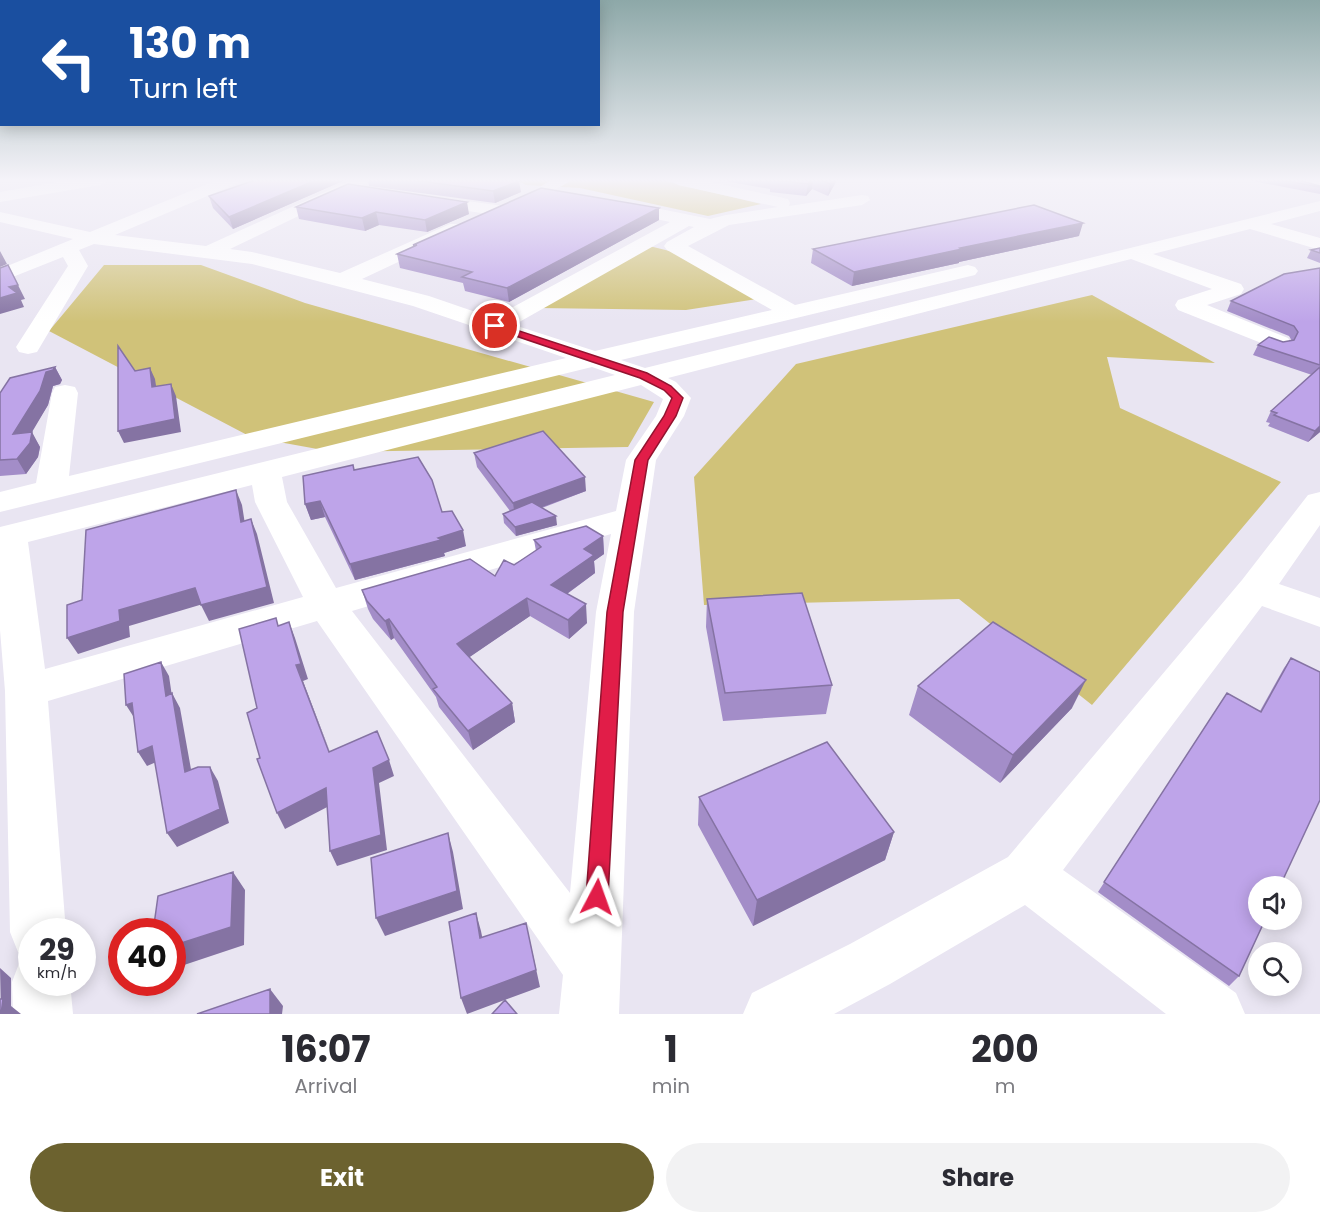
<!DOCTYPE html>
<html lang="en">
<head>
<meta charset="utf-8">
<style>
	body { margin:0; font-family:Poppins,sans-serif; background:#f2f2f3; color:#2b2b33; height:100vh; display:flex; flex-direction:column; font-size:22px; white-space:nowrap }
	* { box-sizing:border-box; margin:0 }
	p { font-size:20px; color:#7c7c81 }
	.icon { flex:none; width:33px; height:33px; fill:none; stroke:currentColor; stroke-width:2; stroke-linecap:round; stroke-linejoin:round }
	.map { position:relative; height:1014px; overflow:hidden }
	.details { display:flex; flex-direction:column; background:#fff; flex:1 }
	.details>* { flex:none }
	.hud { position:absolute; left:0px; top:0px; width:600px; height:126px; box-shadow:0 3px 15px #0003; background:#1a4fa0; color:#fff; overflow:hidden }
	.tools { position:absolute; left:1248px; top:876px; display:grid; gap:12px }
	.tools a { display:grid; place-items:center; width:54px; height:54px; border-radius:50%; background:#fff; box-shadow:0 3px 15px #0003; font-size:30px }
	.speed { position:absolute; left:18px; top:918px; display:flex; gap:12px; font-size:30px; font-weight:700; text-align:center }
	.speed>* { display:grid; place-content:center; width:78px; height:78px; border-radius:50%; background:#fff; box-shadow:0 3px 15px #0003; line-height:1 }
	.speed small { font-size:15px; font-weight:400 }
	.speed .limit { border:9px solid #d22; background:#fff; color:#111 }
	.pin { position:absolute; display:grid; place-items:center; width:51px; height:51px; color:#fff; margin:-26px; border:3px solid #fff; border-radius:50%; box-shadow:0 2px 6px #0007 }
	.me { position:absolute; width:66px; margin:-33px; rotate:4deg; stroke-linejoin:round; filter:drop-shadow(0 0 4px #0008) }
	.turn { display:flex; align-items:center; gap:21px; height:126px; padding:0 30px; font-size:27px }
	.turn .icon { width:78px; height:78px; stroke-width:2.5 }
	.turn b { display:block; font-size:42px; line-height:51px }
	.eta { display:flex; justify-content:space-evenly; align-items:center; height:102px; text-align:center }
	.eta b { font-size:36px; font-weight:700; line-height:42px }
	.button { display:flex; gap:12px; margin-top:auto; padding:12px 30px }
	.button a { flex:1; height:69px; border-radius:36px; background:#6c622f; color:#fff; font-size:24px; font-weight:700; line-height:69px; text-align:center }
	.button a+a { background:#f2f2f3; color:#2b2b33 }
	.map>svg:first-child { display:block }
	.green { fill:#d0c279 }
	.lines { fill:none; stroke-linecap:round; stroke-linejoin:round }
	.minor { fill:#fff; fill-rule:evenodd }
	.wall { fill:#a38dc8 }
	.shaded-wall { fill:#8573a3 }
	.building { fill:#bea4e9; stroke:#8573a3; stroke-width:1.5 }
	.route { fill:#e11d48; stroke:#92132f; stroke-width:1.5 }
</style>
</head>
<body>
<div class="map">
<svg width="1320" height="1014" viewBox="0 0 1320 1014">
	<rect width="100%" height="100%" fill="#e9e5f2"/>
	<path class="green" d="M 517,180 L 661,180 L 761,204 L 708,216 L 580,188 L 526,185 Z
		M 645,245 L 686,255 L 757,299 L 686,310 L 538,308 Z
		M 104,265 L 201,265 L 305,303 L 654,402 L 628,447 L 334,452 L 251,437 L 49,331 Z
		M 1092,295 L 1215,363 L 1107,357 L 1120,408 L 1281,482 L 1092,705 L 959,599 L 704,605 L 694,477 L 796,364 Z"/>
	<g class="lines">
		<path class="minor" d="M 69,180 L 108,180 L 100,185 L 0,202 L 0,192 Z
			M 217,180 L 240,180 L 238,183 L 115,235 L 206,246 L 351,180 L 373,180 L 230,249 L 252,252 L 340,273 L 450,224 L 462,224 L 465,228 L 462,232 L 362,279 L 429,296 L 493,318 L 670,222 L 610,209 L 607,205 L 610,201 L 616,200 L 710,219 L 726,215 L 778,207 L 678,185 L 670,180 L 702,180 L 788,199 L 790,203 L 789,206 L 862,195 L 868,196 L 870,200 L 862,205 L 729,225 L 688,246 L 795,305 L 968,265 L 975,267 L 978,271 L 975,275 L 621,360 L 645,368 L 1320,201 L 1320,211 L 1271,224 L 1320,238 L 1320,250 L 1250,229 L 1153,254 L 1241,284 L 1244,289 L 1241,294 L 1207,305 L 1288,338 L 1291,343 L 1288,348 L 1279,350 L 1178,310 L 1175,305 L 1178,300 L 1212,289 L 1131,259 L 668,378 L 676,382 L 691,398 L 684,416 L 656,460 L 634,612 L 619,1014 L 559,1014 L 563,975 L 317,621 L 48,701 L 66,932 L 32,932 L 32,982 L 70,982 L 73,1014 L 13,1014 L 12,982 L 20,961 L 31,957 L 18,952 L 10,932 L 5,691 L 0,630 L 0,527 L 615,375 L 592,367 L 0,512 L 0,492 L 36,483 L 52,393 L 55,387 L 65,385 L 75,387 L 78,393 L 69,476 L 566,358 L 413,306 L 252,264 L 94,244 L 79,250 L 88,266 L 40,347 L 37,352 L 28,354 L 19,352 L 16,347 L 68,266 L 63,257 L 0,282 L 0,269 L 73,239 L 0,222 L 0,212 L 90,232 ZM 689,226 L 694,227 L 667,242 L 664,246 L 667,250 L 772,310 L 595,351 L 514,325 ZM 641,385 L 663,399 L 656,416 L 626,460 L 616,511 L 336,588 L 287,502 L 282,477 ZM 252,485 L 255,502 L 303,597 L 45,669 L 28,542 ZM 611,534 L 596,612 L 570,893 L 352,611 Z
			M 551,180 L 572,180 L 546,195 L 534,195 L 532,192 Z
			M 1289,180 L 1320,180 L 1320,190 L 1291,183 Z
			M 424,195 L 496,205 L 502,206 L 505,210 L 502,214 L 496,215 L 418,204 L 416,200 Z
			M 1320,492 L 1320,525 L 1279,584 L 1320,598 L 1320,627 L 1262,606 L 1063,870 L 1236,993 L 1245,1014 L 1166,1014 L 1025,905 L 890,984 L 834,1014 L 743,1014 L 752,993 L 850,944 L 1008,857 L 1242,580 L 1308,495 Z"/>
	</g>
	<path class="wall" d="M 255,180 L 345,180 L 233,229 L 213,208 L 209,196 Z
		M 368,180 L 517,180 L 521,192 L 495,203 L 369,186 Z
		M 719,180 L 837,180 L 828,196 L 812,189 L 806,196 L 770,192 L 770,189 Z
		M 1248,180 L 1298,180 L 1320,186 L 1320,194 Z
		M 296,207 L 469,214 L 427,232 L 379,225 L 365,231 L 299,219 Z
		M 659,220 L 509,302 L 465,291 L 463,283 L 400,268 L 397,254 L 414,247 L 413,245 Z
		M 1079,236 L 959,262 L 959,263 L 852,286 L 811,263 L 813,249 Z
		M 1320,248 L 1320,263 L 1307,258 L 1311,250 Z
		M 1320,268 L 1320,432 L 1308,442 L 1268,426 L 1270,423 L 1266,422 L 1271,411 L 1312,375 L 1253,355 L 1258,345 L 1292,341 L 1289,336 L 1227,311 L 1231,301 Z
		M 55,367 L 62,380 L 60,384 L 53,386 L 48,405 L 31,432 L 40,447 L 38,457 L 26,474 L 0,476 L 0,393 Z
		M 474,453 L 586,491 L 542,508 L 557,525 L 516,536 L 504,523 L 503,514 L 510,511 L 477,467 Z
		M 354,470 L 442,512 L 466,546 L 444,553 L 445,556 L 355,580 L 325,517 L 311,520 L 305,504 Z
		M 603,536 L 604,554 L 594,561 L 595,573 L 567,594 L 587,623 L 569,639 L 530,616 L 469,657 L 512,703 L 515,722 L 473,750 L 439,707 L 436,697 L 394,638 L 391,640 L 373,619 L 368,609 L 362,590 L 495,576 L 536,551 L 534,540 Z
		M 707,599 L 832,685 L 826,714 L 723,721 L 706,627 Z
		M 1291,658 L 1239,976 L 1229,986 L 1098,892 L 1227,693 L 1260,711 L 1284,668 Z
		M 918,686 L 1072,708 L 1000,783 L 909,715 Z
		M 699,797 L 894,832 L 885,860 L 753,926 L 698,825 Z"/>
	<path class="shaded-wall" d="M 316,180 L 345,180 L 233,229 L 229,217 Z
		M 811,180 L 813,180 L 812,189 L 806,196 L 808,184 Z
		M 832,180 L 837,180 L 828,196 L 830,184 Z
		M 519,181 L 521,192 L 495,203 L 493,191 Z
		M 467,202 L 469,214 L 427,232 L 425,220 Z
		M 659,208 L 659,220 L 509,302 L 507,288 Z
		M 376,212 L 379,225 L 365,231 L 362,218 Z
		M 1083,223 L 1079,236 L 959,262 L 959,263 L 852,286 L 854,272 L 960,248 Z
		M 0,251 L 7,264 L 0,267 Z
		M 18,285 L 25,299 L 21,300 L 24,307 L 0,314 L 0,298 L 9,287 Z
		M 55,367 L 62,380 L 60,384 L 53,386 L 48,405 L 22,449 L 13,434 L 46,372 Z
		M 150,368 L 155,379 L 158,399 L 152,387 Z
		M 171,384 L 176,396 L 181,432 L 124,443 L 118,431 Z
		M 1320,426 L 1320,432 L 1308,442 L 1315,431 Z
		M 32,432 L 40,447 L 38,457 L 26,474 L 17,459 Z
		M 585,477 L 586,491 L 515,517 L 513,503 Z
		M 236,490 L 242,505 L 247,537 L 241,522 Z
		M 320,501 L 325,517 L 311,520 L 305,504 Z
		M 556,516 L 557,525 L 516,536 L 515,527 Z
		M 251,519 L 257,534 L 274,603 L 209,621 L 201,605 Z
		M 463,530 L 466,546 L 444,553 L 445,556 L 355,580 L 350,564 Z
		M 603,536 L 604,554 L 594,561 L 595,573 L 553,604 L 551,585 L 584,549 Z
		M 195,588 L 203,604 L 129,626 L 130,637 L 78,654 L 67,638 L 119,610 Z
		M 527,598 L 530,616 L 461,663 L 457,644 Z
		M 586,604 L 587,623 L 569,639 L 568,620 Z
		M 389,619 L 394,638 L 391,640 L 385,621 Z
		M 289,622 L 295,638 L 308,679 L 303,681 L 336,768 L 296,665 Z
		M 161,662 L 169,676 L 174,710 L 166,696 Z
		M 1086,680 L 1072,708 L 1000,783 L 1013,755 Z
		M 172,693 L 180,708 L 194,786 L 185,772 Z
		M 132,703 L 135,719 L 126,705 Z
		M 512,703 L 515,722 L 473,750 L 468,731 Z
		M 152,746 L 161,760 L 147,766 L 138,752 Z
		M 389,760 L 394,776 L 379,783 L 387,850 L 337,866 L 330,851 L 373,768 Z
		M 210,767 L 218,781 L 229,823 L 177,847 L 167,833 Z
		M 326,788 L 333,804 L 285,829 L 277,813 Z
		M 894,832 L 885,860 L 753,926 L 757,900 Z
		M 448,833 L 453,852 L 463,909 L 385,936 L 376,918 Z
		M 233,872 L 245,890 L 244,945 L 172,969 L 172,946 Z
		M 476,913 L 481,931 L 486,956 L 480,938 Z
		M 526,923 L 540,987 L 467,1014 L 461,998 Z
		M 0,968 L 11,978 L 11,1006 L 21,1014 L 1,1014 Z
		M 270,989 L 283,1006 L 282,1014 L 270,1014 Z"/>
	<path class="building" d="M 255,180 L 316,180 L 229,217 L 209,196 Z
		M 413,180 L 517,180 L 519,181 L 493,191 Z
		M 775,180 L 811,180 L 808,184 Z
		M 821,180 L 832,180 L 830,184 Z
		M 1282,180 L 1298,180 L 1320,186 L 1320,187 Z
		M 348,184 L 467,202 L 425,220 L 376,212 L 362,218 L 296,207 Z
		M 541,188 L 659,208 L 507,288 L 462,277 L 472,272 L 397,254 L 417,245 L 413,245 Z
		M 1034,205 L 1083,223 L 960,248 L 962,249 L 854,272 L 813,249 Z
		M 1320,248 L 1320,253 L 1311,250 Z
		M 8,265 L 18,285 L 9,287 L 17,293 L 0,298 L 0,268 Z
		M 1320,268 L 1320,365 L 1258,345 L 1269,337 L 1283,342 L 1294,340 L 1298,332 L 1294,326 L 1231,301 L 1284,274 Z
		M 118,346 L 135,371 L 150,368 L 152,387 L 171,384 L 175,419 L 118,431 Z
		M 55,367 L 53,370 L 46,372 L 40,391 L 13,434 L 32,432 L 30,443 L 17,459 L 0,460 L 0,393 L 10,378 Z
		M 1320,367 L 1320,426 L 1315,431 L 1274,415 L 1277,413 L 1271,411 Z
		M 543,431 L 585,477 L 513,503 L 474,453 Z
		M 418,457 L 432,480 L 442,512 L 452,511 L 463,530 L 438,538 L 441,540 L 350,564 L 320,501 L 305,504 L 303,476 L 353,465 L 354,470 Z
		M 236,490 L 241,522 L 251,519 L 267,587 L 201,605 L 195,588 L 119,610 L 120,621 L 67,638 L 67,605 L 82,600 L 86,530 Z
		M 532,502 L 556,516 L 515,527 L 503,514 Z
		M 586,526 L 603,536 L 584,549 L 594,555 L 551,585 L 586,604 L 568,620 L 527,598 L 457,644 L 512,703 L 468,731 L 433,689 L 437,687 L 389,619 L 385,621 L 367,601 L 362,590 L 470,559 L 495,576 L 504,560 L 514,565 L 541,547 L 534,540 Z
		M 802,593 L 832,685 L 725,693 L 707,599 Z
		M 276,618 L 278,626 L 289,622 L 301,664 L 296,665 L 329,752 L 377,731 L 389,760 L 373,768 L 381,835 L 330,851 L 326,788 L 277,813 L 257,759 L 260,758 L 247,713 L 257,708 L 239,629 Z
		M 993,622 L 1086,680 L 1013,755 L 918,686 Z
		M 1291,658 L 1320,672 L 1320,800 L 1280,886 L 1258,886 L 1258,920 L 1265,920 L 1239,976 L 1104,882 L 1227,693 L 1261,712 Z
		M 161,662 L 166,696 L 172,693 L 185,772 L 198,767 L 210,767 L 220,809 L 167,833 L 152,746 L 138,752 L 132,703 L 126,705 L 124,674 Z
		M 827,742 L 894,832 L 757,900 L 699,797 Z
		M 448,833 L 457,891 L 376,918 L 371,858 Z
		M 233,872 L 231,927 L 172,946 L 172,932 L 153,932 L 158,896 Z
		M 476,913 L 480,938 L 526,923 L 536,970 L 461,998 L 449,922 Z
		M 270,989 L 270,1014 L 197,1014 Z
		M 0,999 L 3,999 L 1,1014 L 0,1014 Z
		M 505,1000 L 517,1014 L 492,1014 Z"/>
	<linearGradient id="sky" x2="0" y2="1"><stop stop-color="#8da8a8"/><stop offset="0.56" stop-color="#f5f3f9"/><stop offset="1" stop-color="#f5f3f9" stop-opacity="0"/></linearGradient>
	<rect width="1320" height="322" fill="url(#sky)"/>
	<path class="route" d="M 495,323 L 647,373 L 671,386 L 683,398 L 676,416 L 648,460 L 623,612 L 608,897 L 605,905 L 597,908 L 589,905 L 586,897 L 607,612 L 635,460 L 664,416 L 672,398 L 664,390 L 640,378 L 492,328 L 492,324 Z"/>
</svg>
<div class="tools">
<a><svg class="icon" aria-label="sound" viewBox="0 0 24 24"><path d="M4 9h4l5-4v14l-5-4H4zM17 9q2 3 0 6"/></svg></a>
<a><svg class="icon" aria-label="search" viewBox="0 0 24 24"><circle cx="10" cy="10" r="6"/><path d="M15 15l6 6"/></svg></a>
</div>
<div class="speed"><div>29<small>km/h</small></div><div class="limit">40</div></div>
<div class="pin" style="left:495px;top:326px;background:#d93025"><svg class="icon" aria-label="arrive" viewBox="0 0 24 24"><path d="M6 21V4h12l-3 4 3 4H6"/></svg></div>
<svg class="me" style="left:597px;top:897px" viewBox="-20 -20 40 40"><path d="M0-17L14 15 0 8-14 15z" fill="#e11d48" stroke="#fff" stroke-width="4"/></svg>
<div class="hud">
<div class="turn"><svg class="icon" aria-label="left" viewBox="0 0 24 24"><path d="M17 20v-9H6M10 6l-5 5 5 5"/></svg><div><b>130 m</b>Turn left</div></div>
</div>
</div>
<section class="details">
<div class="eta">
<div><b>16:07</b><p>Arrival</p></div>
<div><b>1</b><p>min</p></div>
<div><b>200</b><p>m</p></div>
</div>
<div class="button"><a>Exit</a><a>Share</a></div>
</section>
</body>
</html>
